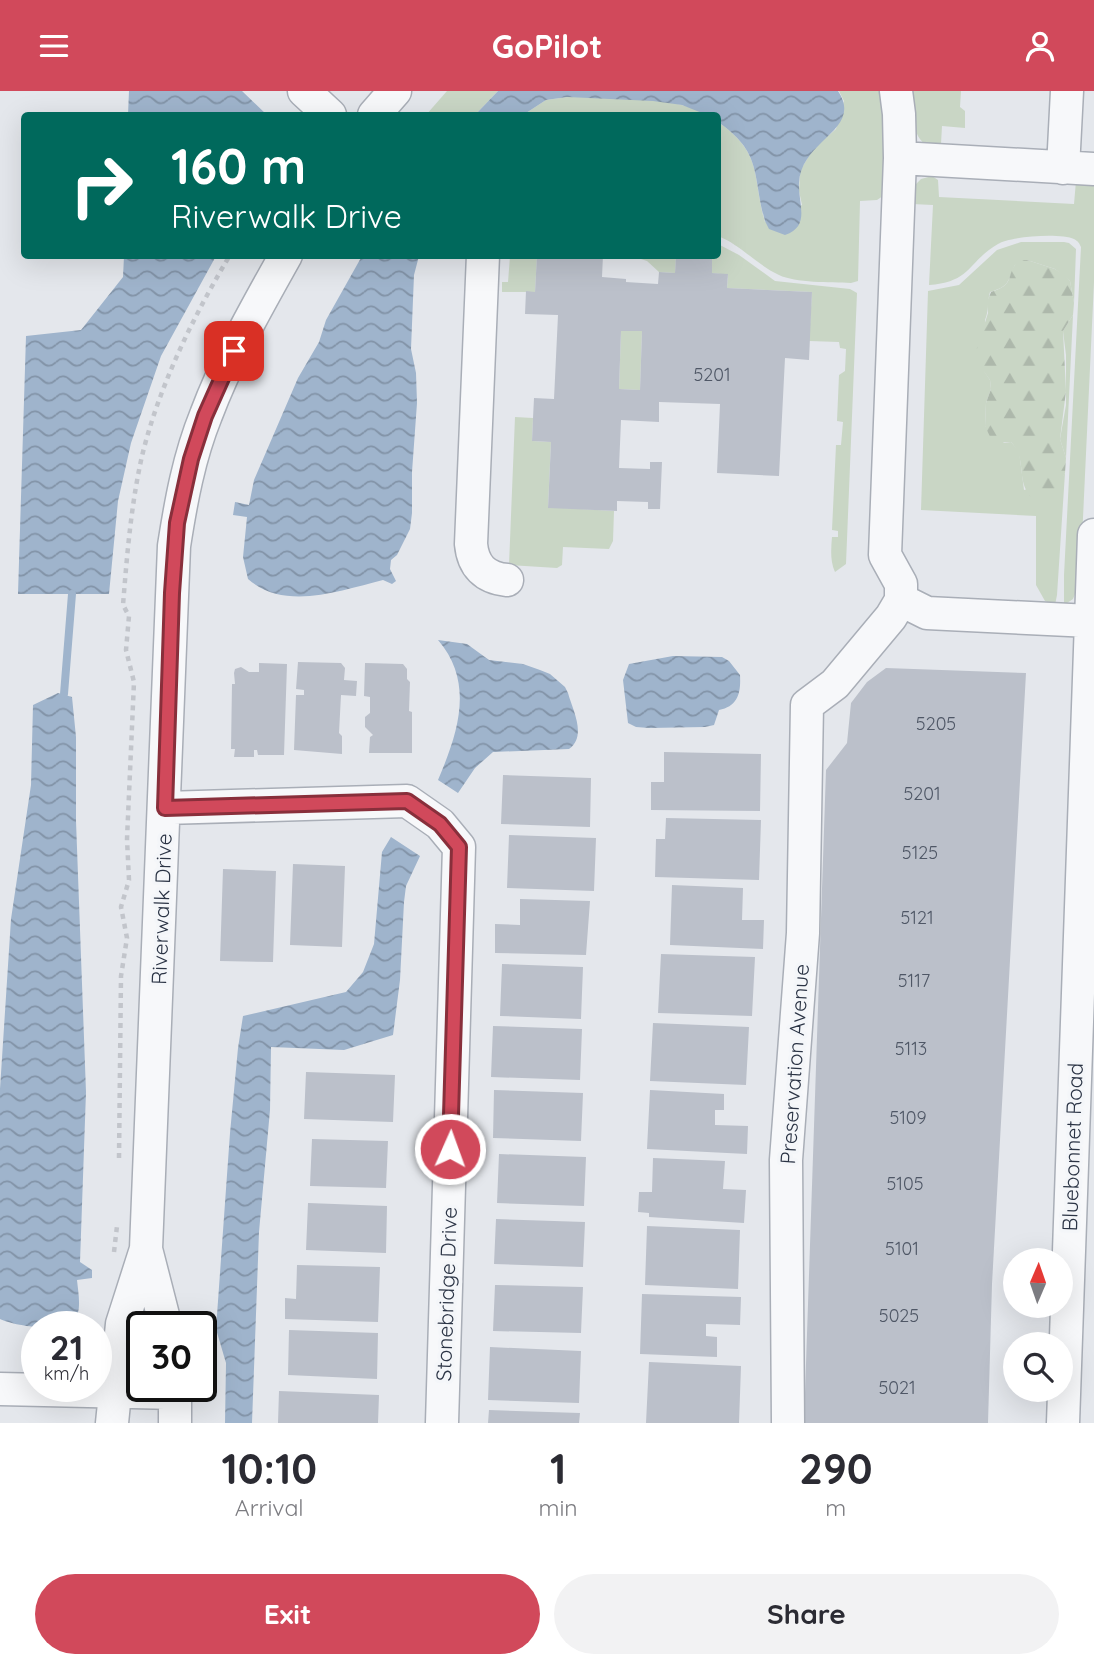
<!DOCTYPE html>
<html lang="en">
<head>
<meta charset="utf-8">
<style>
	body { margin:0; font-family:Quicksand,sans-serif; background:#f2f2f3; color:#2b2b33; height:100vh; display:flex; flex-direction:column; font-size:26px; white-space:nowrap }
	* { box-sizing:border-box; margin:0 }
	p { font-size:23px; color:#7c7c81 }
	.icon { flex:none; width:38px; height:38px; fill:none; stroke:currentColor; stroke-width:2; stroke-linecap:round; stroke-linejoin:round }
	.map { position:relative; height:1332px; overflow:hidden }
	.drawer { display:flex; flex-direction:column; background:#fff; flex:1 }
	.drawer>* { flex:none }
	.hud { position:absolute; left:21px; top:21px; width:700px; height:147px; border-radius:7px; box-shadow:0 7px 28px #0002; background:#00695c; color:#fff; overflow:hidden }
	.needle { width:46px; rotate:2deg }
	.buttons { position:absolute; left:1003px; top:1157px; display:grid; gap:14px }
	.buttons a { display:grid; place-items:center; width:70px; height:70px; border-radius:50%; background:#fff; box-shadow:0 7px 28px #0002; font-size:35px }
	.speed { position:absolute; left:21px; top:1220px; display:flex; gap:14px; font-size:35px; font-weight:700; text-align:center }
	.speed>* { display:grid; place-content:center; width:91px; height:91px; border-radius:50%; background:#fff; box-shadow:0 7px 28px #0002; line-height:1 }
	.speed small { font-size:18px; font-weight:400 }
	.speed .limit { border:4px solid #111; border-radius:10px; background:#fff; color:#111 }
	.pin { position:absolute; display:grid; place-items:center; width:60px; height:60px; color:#fff; margin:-30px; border-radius:14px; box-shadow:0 4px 10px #0006 }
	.me { position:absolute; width:77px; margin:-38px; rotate:2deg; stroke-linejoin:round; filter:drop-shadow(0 0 5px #0008) }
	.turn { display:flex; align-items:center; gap:24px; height:147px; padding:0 35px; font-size:32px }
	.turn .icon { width:91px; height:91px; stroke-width:2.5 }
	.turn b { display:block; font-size:49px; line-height:60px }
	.eta { display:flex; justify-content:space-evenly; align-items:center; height:119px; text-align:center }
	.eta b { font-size:42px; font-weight:700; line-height:49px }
	.cta { display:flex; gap:14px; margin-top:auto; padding:14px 35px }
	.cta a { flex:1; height:80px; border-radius:42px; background:#d1495b; color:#fff; font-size:28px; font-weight:700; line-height:80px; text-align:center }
	.cta a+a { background:#f2f2f3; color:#2b2b33 }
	header { display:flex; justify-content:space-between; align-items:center; height:91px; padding:0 35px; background:#d1495b; color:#fff; font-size:32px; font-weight:700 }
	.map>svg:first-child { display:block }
	.green { fill:#c9d6c5 }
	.forest { fill:url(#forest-firs) }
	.water { fill:url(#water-waves) }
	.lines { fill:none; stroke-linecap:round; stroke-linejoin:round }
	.stream { stroke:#9fb4cc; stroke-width:8 }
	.building { fill:#bbc0ca; fill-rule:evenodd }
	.minor-casing { stroke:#a9aeb7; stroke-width:35 }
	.path { stroke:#c2c5cb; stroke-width:4.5; stroke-dasharray:5 5; stroke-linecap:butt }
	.minor { stroke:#f7f8fa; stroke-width:32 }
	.route-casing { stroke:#882f3b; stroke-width:18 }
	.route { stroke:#d1495b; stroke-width:12 }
	.labels { text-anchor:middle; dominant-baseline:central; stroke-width:7; stroke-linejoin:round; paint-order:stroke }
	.number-label { font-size:18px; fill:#4f5766 }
	.street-label { font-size:21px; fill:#2b3445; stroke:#f4f6f9 }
</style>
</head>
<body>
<header><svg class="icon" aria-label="menu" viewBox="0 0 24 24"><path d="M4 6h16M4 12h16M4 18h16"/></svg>GoPilot<svg class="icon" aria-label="person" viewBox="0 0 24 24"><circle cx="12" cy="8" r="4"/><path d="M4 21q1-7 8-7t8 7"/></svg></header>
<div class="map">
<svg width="1094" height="1332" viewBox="0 0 1094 1332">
	<defs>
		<pattern id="forest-firs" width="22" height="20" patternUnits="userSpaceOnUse" patternTransform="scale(1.75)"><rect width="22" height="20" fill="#c9d6c5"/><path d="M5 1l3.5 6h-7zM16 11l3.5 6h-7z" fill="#adb8ab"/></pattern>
		<pattern id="water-waves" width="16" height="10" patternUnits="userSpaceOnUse" patternTransform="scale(1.75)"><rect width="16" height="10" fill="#9fb4cc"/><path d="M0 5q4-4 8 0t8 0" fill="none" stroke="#8293a7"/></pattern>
	</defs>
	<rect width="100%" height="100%" fill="#e4e7ec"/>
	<path class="green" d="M 447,0 L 498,0 L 475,24 L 426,24 Z
		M 839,0 L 882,0 L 885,23 L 883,105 L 877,109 L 860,110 L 858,190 L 851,192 C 831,191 795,192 779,184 C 757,174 741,154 718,145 L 718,31 C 763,62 752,84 765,131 L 802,114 L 799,100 L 800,80 L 813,58 L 836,38 L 844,10 Z
		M 911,0 L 961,0 L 960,16 L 965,20 L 965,37 L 942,35 L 941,53 C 910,63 913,19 911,0 Z
		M 567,6 C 605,6 675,4 707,24 L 523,24 L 546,9 Z
		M 932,85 L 938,89 L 939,106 L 1074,113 L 1076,90 L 1094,92 L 1094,191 L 1080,491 L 1073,508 L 1064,514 L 1064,484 L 1081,156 C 1079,152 1079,151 1074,148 C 1061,142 1010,145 998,153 C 968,170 972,191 929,194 L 933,114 L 912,113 L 915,94 L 921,88 Z
		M 1021,151 L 1064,151 L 1069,152 L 1076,158 L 1074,212 L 1070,190 L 1055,178 L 1027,169 L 1015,174 C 1007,191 1010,195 990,201 C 987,211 989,220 985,229 L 984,280 L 990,289 L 991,298 L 986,312 L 985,335 L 1004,352 L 1011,351 L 1019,360 L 1024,399 L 1060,389 L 1065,382 L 1057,504 L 1055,514 L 1045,510 L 1036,494 L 1036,425 L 921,419 L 928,200 L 959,194 L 997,159 Z
		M 718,153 L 739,164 L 775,190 L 850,198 L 857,202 L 846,473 L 835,481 C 830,470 831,458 832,446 L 838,446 L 838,440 L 832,439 L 836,354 L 841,354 L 843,331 L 837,330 L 839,284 L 845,280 L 846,258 L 840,257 L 839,251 L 809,250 L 812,201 L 727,197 L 728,184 L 712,182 L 712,165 L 718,164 Z
		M 510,165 L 537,165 L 535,201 L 502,201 L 502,191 L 508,191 Z
		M 632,165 L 676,165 L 675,182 L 659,181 L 647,170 Z
		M 1073,224 L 1066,367 L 1060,348 L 1066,314 L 1066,264 L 1063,240 Z
		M 621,240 L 642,240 L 640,299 L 619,298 Z
		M 515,326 L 533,327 L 532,350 L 551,351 L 548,416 L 614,420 L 613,450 L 609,458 L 563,456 L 562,474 L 557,477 L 509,474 Z"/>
	<path class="forest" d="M 1019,169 L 1027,169 L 1055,178 L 1064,184 L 1070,190 L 1074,212 L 1073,224 L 1063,240 L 1066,300 L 1060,348 L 1066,367 L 1065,382 L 1057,397 L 1042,407 L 1032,407 C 1015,390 1028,369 1011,351 L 993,352 L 985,335 L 986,312 L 991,298 L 990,289 L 977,271 L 975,263 L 988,222 L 987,211 L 991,201 C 1017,193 1004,185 1019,169 Z"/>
	<path class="water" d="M 129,0 L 242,0 L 267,24 L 128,24 Z
		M 498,0 L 838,0 C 864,39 801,48 799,92 C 798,113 811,135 785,144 L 769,138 L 765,130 C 752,84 763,62 718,31 L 718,24 L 707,24 L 682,14 L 653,10 L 567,6 L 546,9 L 523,24 L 475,24 Z
		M 124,165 L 216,165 L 161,265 L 131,352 L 118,410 L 109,503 L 18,503 L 26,245 L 81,239 L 123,186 Z
		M 362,165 L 419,165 L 414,184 L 411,258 L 416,282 L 417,312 L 412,381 L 412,422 L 410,438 L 397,464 L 391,469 L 390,478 L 396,490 L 392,493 L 383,489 C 342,499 285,521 248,488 L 243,466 L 247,426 L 233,424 L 235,411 L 249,414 L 254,389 L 298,287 L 319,251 L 326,229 Z
		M 438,549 L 467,553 L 489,569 L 523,573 L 540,579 L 550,583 L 565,596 L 568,602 C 573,620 587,645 569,658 L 493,661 L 475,677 L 458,702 L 438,689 C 458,642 475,592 438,549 Z
		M 673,565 L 722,566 L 729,570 L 740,584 C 741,602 738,615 719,619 L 714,634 L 705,636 L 649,637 L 636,636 L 628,632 L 623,589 L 629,573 Z
		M 58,602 L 72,606 L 76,646 L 76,730 L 86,1001 L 80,1171 L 92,1179 L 92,1187 L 77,1189 C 78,1200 82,1219 75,1228 C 65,1243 14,1235 0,1228 L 0,998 L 11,828 L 31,694 L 33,614 Z
		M 391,746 L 420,765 L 406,795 L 404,811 L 400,889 L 393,944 L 344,959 L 271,956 L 270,1019 L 259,1141 L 252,1332 L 225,1332 L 226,1272 L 216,1238 L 230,1042 L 238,957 L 243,925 L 346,901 L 363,881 L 374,853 L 382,761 Z"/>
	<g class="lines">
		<path class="stream" d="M 64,603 L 72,503"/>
	</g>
	<path class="building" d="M 537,164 L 603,164 L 602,186 L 626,188 L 626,191 L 658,193 L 659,181 L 675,182 L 676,164 L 712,164 L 712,182 L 728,183 L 727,197 L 812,201 L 809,269 L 785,267 L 779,385 L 717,382 L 720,313 L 659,311 L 659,331 L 621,329 L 619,377 L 650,378 L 650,371 L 662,371 L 660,418 L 648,418 L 648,411 L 617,410 L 617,420 L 548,417 L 551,351 L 532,350 L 533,327 L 534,307 L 554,308 L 558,224 L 525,223 L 526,200 L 535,201 ZM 621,240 L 642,240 L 640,299 L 619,298 Z
		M 298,571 L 341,572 L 345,577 L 344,589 L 357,590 L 356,605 L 341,604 L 339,642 L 342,645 L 342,663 L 294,659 L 296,604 L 304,604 L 304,599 L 296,598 Z
		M 259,572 L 287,573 L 284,664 L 258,664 L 257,659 L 254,659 L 254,666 L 234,666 L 235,658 L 231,658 L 232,593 L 235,593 L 234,582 L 235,578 L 241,576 L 249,581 L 259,581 Z
		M 365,572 L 403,573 L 407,578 L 407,588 L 410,591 L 409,620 L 412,621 L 412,662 L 369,662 L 370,646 L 373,644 L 365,636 L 365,626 L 370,622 L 370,606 L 364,605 Z
		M 886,577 L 1026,582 L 992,1193 L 988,1332 L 804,1332 L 826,679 L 847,652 L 851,612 L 867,591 Z
		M 664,661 L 761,663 L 760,720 L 651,719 L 651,691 L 664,691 Z
		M 503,684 L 591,687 L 590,736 L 501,733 Z
		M 666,727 L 761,729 L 759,789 L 655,786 L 656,748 L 665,748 Z
		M 509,744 L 596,747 L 594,800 L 507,797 Z
		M 293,773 L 345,775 L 342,856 L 290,854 Z
		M 223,778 L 276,780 L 273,871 L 220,870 Z
		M 672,794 L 743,797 L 742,829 L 764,829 L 763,858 L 670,854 Z
		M 520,808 L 590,810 L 586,864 L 495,862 L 495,833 L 520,834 Z
		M 661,863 L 755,866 L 752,925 L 658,922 Z
		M 502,873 L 583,876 L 581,928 L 500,925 Z
		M 653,932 L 749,936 L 746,994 L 650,990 Z
		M 493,935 L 582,938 L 580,989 L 491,986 Z
		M 306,981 L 395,984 L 393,1031 L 304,1028 Z
		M 494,999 L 583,1002 L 581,1050 L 493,1047 Z
		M 650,999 L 724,1003 L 724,1019 L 715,1019 L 715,1034 L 748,1035 L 747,1063 L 647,1058 Z
		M 312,1048 L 388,1050 L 386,1097 L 310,1095 Z
		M 499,1063 L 586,1066 L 584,1115 L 497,1112 Z
		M 653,1067 L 725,1070 L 723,1098 L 746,1099 L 744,1132 L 649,1126 L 649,1122 L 638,1121 L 639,1101 L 652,1101 Z
		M 308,1112 L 387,1115 L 386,1162 L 306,1159 Z
		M 496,1128 L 585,1131 L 583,1176 L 494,1173 Z
		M 647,1135 L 740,1139 L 738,1198 L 645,1194 Z
		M 297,1174 L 380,1176 L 378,1231 L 285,1228 L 285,1207 L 296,1208 Z
		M 495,1194 L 583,1196 L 581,1242 L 493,1240 Z
		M 642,1203 L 741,1206 L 740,1234 L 706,1233 L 706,1245 L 717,1246 L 717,1266 L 640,1263 Z
		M 289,1239 L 378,1242 L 377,1288 L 288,1284 Z
		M 490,1256 L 581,1260 L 579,1312 L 488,1309 Z
		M 649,1271 L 741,1275 L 739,1332 L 646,1332 Z
		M 279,1300 L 379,1304 L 378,1332 L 278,1332 Z
		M 489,1319 L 580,1322 L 579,1332 L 488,1332 Z"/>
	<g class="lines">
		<g class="minor-casing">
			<path id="minor" d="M 304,0 L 330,24
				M 374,24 L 395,0
				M 900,67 L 1094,78
				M 1063,77 L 1067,0
				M 483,164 L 471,453 C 473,475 485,487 507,489
				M 901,509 L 927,522 L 1090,530
				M 165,717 L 407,710 L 440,733 L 459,756 L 442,1332
				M 146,1158 L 166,1236
				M 175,1295 L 175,1332
				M 0,1298 L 176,1302
				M 112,1332 L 122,1233 L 146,1158 L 174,455 C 181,410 189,366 206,324 C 227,268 257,216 286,164
				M 788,1332 L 786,1069 L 803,842 L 807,614 L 835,593 L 891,526 L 901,509 L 901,493 L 885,464 L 900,67 L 899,23 L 896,0
				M 1063,1332 L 1094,444"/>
		</g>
		<path class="path" d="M 119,1067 L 121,885 L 127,847 L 121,816 L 129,789 L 127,748 L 134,591 L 126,559 L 129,525 L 123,514 C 127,464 131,414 142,365 C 159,295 193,226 230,164
			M 114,1161 L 117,1135"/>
		<use href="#minor" class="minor"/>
	</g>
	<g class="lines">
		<g class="route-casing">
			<path id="route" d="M 234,260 L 205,325 L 191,368 L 177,432 L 172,502 L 165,717 L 407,710 L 440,733 L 459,756 L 450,1058"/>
		</g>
		<use href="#route" class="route"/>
	</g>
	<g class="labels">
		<g class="number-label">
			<text x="712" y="283">5201</text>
			<text x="936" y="632">5205</text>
			<text x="922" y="702">5201</text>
			<text x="920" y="761">5125</text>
			<text x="917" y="826">5121</text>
			<text x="914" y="889">5117</text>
			<text x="911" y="957">5113</text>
			<text x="908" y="1026">5109</text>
			<text x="905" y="1092">5105</text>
			<text x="902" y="1157">5101</text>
			<text x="899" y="1224">5025</text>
			<text x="897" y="1296">5021</text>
		</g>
		<g class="street-label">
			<text transform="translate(161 818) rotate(-88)">Riverwalk Drive</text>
			<text transform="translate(794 973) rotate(-86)">Preservation Avenue</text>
			<text transform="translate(1072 1056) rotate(-88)">Bluebonnet Road</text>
			<text transform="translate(446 1203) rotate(-88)">Stonebridge Drive</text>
		</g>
	</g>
</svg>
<div class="buttons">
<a><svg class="needle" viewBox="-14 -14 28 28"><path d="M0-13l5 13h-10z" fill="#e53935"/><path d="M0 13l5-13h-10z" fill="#7c7c81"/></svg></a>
<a><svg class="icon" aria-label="search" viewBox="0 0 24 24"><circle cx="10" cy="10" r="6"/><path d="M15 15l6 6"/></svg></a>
</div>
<div class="speed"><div>21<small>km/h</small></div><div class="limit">30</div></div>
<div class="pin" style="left:234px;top:260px;background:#d93025"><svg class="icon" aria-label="arrive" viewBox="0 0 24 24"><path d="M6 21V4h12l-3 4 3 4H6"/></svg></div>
<svg class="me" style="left:450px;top:1058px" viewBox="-20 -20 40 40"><circle r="17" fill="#d1495b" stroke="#fff" stroke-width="3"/><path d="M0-11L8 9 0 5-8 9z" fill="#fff"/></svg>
<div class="hud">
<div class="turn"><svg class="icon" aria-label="right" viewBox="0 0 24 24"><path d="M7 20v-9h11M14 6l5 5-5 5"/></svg><div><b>160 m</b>Riverwalk Drive</div></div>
</div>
</div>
<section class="drawer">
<div class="eta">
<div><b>10:10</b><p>Arrival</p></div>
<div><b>1</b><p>min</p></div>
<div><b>290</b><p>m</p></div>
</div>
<div class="cta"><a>Exit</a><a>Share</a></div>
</section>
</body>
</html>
